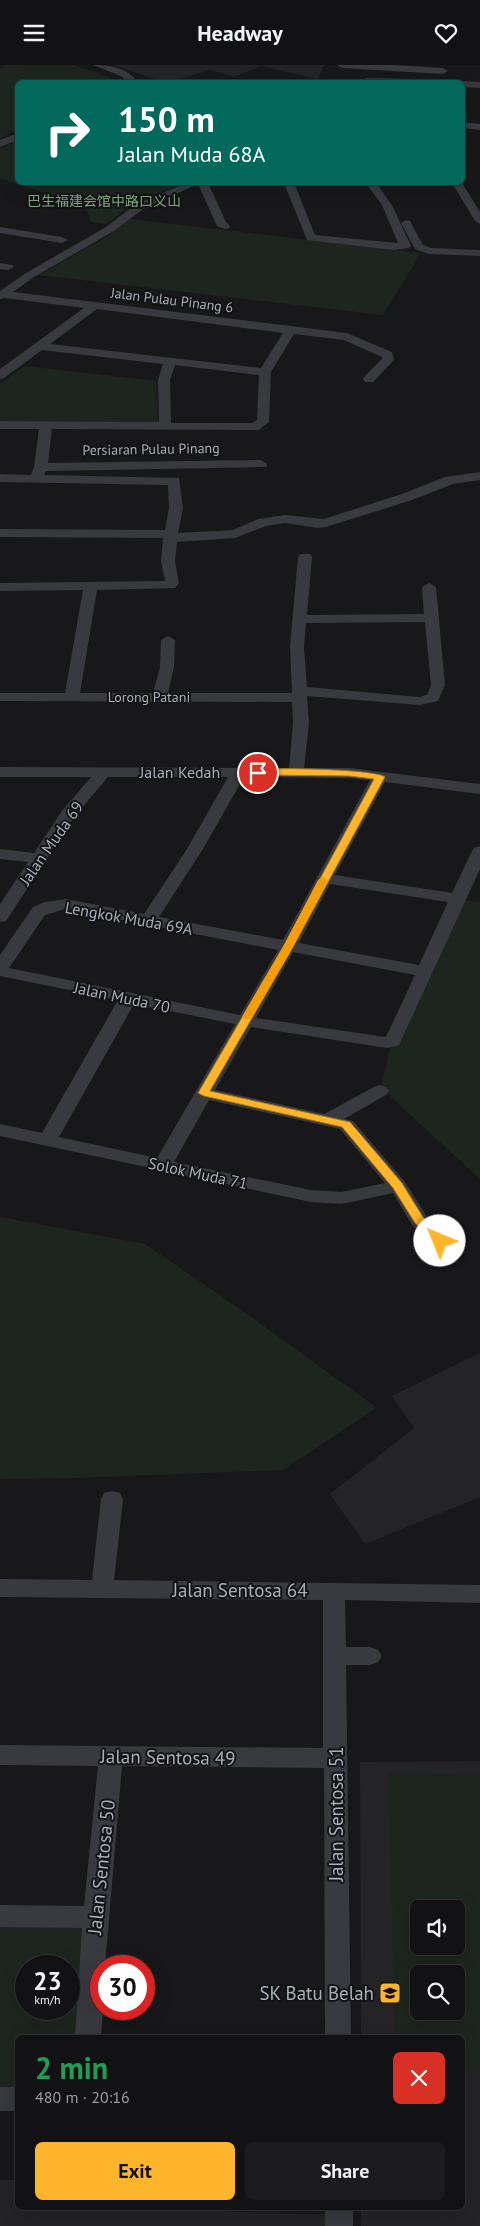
<!DOCTYPE html>
<html lang="en">
<head>
<meta charset="utf-8">
<style>
	body { margin:0; font-family:"PT Sans","Noto Sans SC",sans-serif; background:#1b1b1d; color:#f1f3f6; height:100vh; display:flex; flex-direction:column; font-size:19px; white-space:nowrap }
	* { box-sizing:border-box; margin:0 }
	p { font-size:16px; color:#9c9ea0 }
	.icon { flex:none; width:28px; height:28px; fill:none; stroke:currentColor; stroke-width:2; stroke-linecap:round; stroke-linejoin:round }
	.map { position:relative; flex:1; overflow:hidden }
	.details { position:absolute; left:15px; top:1970px; width:450px; height:175px; display:flex; flex-direction:column; background:#121214; border-radius:8px; box-shadow:0 5px 20px #0002,0 0 0 1px #313234 }
	.details>* { flex:none }
	.top-card { position:absolute; left:15px; top:15px; width:450px; height:105px; border-radius:8px; box-shadow:0 5px 20px #0002,0 0 0 1px #313234; background:#00695c; color:#fff; overflow:hidden }
	.controls { position:absolute; left:410px; top:1835px; display:grid; gap:10px }
	.controls a { display:grid; place-items:center; width:55px; height:55px; border-radius:8px; background:#121214; box-shadow:0 5px 20px #0002,0 0 0 1px #313234; font-size:25px }
	.speed { position:absolute; left:15px; top:1890px; display:flex; gap:10px; font-size:25px; font-weight:700; text-align:center }
	.speed>* { display:grid; place-content:center; width:65px; height:65px; border-radius:50%; background:#121214; box-shadow:0 5px 20px #0002,0 0 0 1px #313234; line-height:1 }
	.speed small { font-size:12px; font-weight:400 }
	.speed .limit { border:8px solid #d22; background:#fff; color:#111 }
	.pin { position:absolute; display:grid; place-items:center; width:42px; height:42px; color:#fff; margin:-21px; border:2px solid #fff; border-radius:50%; box-shadow:0 1px 5px #0007 }
	.me { position:absolute; width:55px; margin:-28px; rotate:315deg; stroke-linejoin:round; filter:drop-shadow(0 0 4px #0008) }
	.turn { display:flex; align-items:center; gap:18px; height:105px; padding:0 20px; font-size:22px }
	.turn .icon { width:65px; height:65px; stroke-width:2.5 }
	.turn b { display:block; font-size:35px; line-height:42px }
	.round { display:grid; place-items:center; flex:none; width:52px; height:52px; border-radius:8px; background:#1b1b1d }
	.overview { display:flex; align-items:center; justify-content:space-between; height:85px; padding:0 20px }
	h1 { font-size:30px; font-weight:800; line-height:38px; color:#1e9e55 }
	.cta { display:flex; gap:10px; margin-top:auto; padding:10px 20px }
	.cta a { flex:1; height:58px; border-radius:8px; background:#feb52c; color:#111; font-size:20px; font-weight:800; line-height:58px; text-align:center }
	.cta a+a { background:#1b1b1d; color:#f1f3f6 }
	header { display:flex; justify-content:space-between; align-items:center; height:65px; padding:0 20px; background:#121214; font-size:22px; font-weight:800 }
	.map>svg:first-child { display:block }
	.built { fill:#242427; fill-rule:evenodd }
	.green { fill:#1d261e; fill-rule:evenodd }
	.lines { fill:none; stroke-linecap:round; stroke-linejoin:round }
	.minor { fill:#383a3f; fill-rule:evenodd }
	.route { fill:#feb52c; stroke:#a5761d }
	.slow { fill:#f59e0b }
	.labels { text-anchor:middle; dominant-baseline:central; stroke-width:4; stroke-linejoin:round; paint-order:stroke }
	.far-park-label { font-size:14px; fill:#7fa781; stroke:#131315 }
	.far-street-label { font-size:14px; fill:#a9afbb; stroke:#131315 }
	.street-label { font-size:16px; fill:#a9afbb; stroke:#131315 }
	.near-street-label { font-size:19px; fill:#a9afbb; stroke:#131315 }
	.near-poi-label { font-size:19px; fill:#a9afbb; stroke:#131315; text-anchor:end }
</style>
</head>
<body>
<header><svg class="icon" aria-label="menu" viewBox="0 0 24 24"><path d="M4 6h16M4 12h16M4 18h16"/></svg>Headway<svg class="icon" aria-label="heart" viewBox="0 0 24 24"><path d="M12 20l-8-8c-3-5 5-10 8-4 3-6 11-1 8 4z"/></svg></header>
<div class="map">
<svg width="480" height="2161" viewBox="0 0 480 2161">
	<rect width="100%" height="100%" fill="#18181a"/>
	<path class="built" d="M 113,0 L 324,0 L 318,14 L 261,1 L 234,12 L 210,5 L 167,18 Z
		M 480,1288 L 480,1432 L 365,1479 L 330,1429 L 414,1363 L 392,1331 Z
		M 480,1696 L 480,2161 L 361,2161 L 361,2143 L 462,2142 L 462,1972 L 361,1972 L 360,1697 ZM 419,1844 L 456,1844 L 456,1881 L 419,1881 ZM 419,1909 L 456,1909 L 456,1946 L 419,1946 Z
		M 0,2115 L 17,2115 L 18,2142 L 116,2143 L 330,2150 L 330,2161 L 0,2161 Z"/>
	<path class="green" d="M 7,0 L 74,0 L 116,15 L 112,18 L 18,18 L 17,65 L 0,74 L 0,4 Z
		M 17,75 L 18,118 L 184,118 L 126,144 L 106,159 L 91,157 L 87,146 L 68,136 L 0,113 L 0,84 Z
		M 130,154 L 421,188 L 383,250 L 39,210 L 108,171 Z
		M 25,301 L 156,316 L 158,357 L 0,356 L 0,319 Z
		M 458,835 L 480,837 L 480,1114 L 381,1023 L 390,983 Z
		M 0,1152 L 145,1179 L 243,1246 L 377,1343 L 282,1405 L 76,1413 L 0,1414 Z
		M 388,1708 L 480,1710 L 480,2006 L 463,2005 L 462,1972 L 395,1972 ZM 419,1844 L 456,1844 L 456,1881 L 419,1881 ZM 419,1909 L 456,1909 L 456,1946 L 419,1946 Z
		M 0,1851 L 95,1852 L 88,1972 L 18,1972 L 17,2034 L 0,2034 ZM 26,1901 L 69,1901 L 69,1944 L 26,1944 Z"/>
	<g class="lines">
		<path class="minor" d="M 93,0 C 107,0 125,2 135,14 L 131,18 L 119,18 L 124,14 L 123,12 Z
			M 337,0 L 391,0 L 443,3 L 448,6 L 443,9 L 342,3 Z
			M 367,13 L 421,14 L 426,17 L 363,18 L 364,14 Z
			M 462,16 L 480,17 L 480,23 L 462,22 L 462,18 L 458,18 Z
			M 462,57 L 480,59 L 480,65 L 462,63 Z
			M 18,68 L 18,75 L 0,82 L 0,75 Z
			M 186,118 L 208,118 L 226,157 L 230,161 L 229,163 L 225,164 L 217,161 L 198,119 L 143,144 L 114,166 L 34,212 L 13,227 L 347,268 L 392,287 L 394,295 L 373,317 L 365,317 L 363,314 L 365,311 L 382,294 L 382,292 L 344,275 L 294,269 L 271,307 L 269,357 L 259,365 L 52,364 L 48,398 L 261,395 L 267,399 L 266,402 L 46,406 L 44,410 L 179,413 L 183,443 L 178,468 L 233,465 L 258,454 L 285,450 L 324,454 L 402,429 L 445,412 L 480,407 L 480,415 L 453,419 L 412,435 L 326,462 L 318,463 L 285,458 L 266,461 L 235,473 L 177,477 L 175,497 L 179,518 L 175,523 L 97,525 L 80,628 L 153,628 L 160,602 L 161,575 L 168,571 L 175,575 L 174,602 L 168,628 L 292,628 L 290,582 L 298,492 L 300,489 L 310,489 L 312,492 L 307,550 L 424,549 L 422,522 L 429,518 L 436,522 L 445,620 L 438,636 L 419,640 L 307,631 L 309,658 L 304,703 L 349,703 L 480,719 L 480,729 L 385,717 L 335,810 L 452,828 L 472,786 L 474,783 L 480,781 L 480,804 L 399,980 L 387,983 L 251,962 L 215,1025 L 324,1049 L 374,1022 L 380,1020 L 386,1022 L 389,1026 L 386,1030 L 344,1054 L 353,1056 L 405,1117 L 426,1150 L 457,1181 L 460,1186 L 457,1191 L 450,1193 L 443,1191 L 412,1160 L 393,1128 L 342,1139 L 311,1137 L 0,1071 L 0,1059 L 42,1068 L 118,935 L 0,911 L 0,890 L 33,842 L 45,837 L 66,834 L 144,849 L 187,784 L 228,712 L 108,712 L 74,752 L 6,856 L 0,857 L 0,839 L 28,797 L 0,794 L 0,784 L 34,788 L 62,746 L 91,712 L 0,712 L 0,702 L 289,703 L 293,658 L 292,637 L 0,636 L 0,628 L 65,628 L 83,525 L 0,526 L 0,518 L 165,516 L 161,497 L 163,473 L 0,472 L 0,464 L 165,465 L 169,443 L 168,420 L 0,417 L 0,409 L 31,410 L 34,402 L 39,364 L 0,364 L 0,356 L 159,357 L 158,315 L 163,299 L 42,285 L 4,313 L 0,314 L 0,304 L 84,243 L 5,233 L 0,234 L 0,226 L 26,208 L 106,162 L 135,140 ZM 97,244 L 283,268 L 261,303 L 50,279 ZM 175,300 L 259,310 L 257,355 L 252,358 L 171,358 L 170,315 ZM 425,557 L 431,620 L 427,630 L 419,632 L 307,622 L 304,582 L 306,558 ZM 244,712 L 349,713 L 370,715 L 283,875 L 159,852 L 203,784 ZM 330,819 L 448,837 L 419,900 L 299,878 ZM 66,844 L 278,885 L 240,950 L 9,903 L 45,850 ZM 293,887 L 415,910 L 386,972 L 256,953 ZM 134,939 L 235,959 L 157,1093 L 59,1072 ZM 209,1035 L 340,1064 L 385,1118 L 342,1127 L 311,1125 L 174,1097 Z
			M 284,118 L 294,118 L 315,170 L 398,178 L 382,140 L 366,118 L 376,118 L 392,140 L 411,181 L 409,183 L 394,185 L 307,175 Z
			M 452,118 L 462,118 L 480,147 L 480,159 L 475,156 Z
			M 406,155 L 410,156 L 423,180 L 431,183 L 480,185 L 480,191 L 429,189 L 415,184 L 401,158 Z
			M 0,162 L 62,172 L 68,175 L 62,178 L 0,168 Z
			M 0,198 L 12,200 L 14,202 L 8,205 L 0,204 Z
			M 112,1426 L 120,1428 L 123,1434 L 114,1515 L 480,1520 L 480,1538 L 345,1535 L 346,1582 L 370,1582 L 378,1585 L 382,1591 L 378,1597 L 370,1600 L 346,1600 L 351,1972 L 325,1972 L 324,1703 L 122,1701 L 105,1901 L 101,1901 L 103,1944 L 101,1972 L 75,1972 L 82,1863 L 0,1862 L 0,1840 L 84,1841 L 98,1701 L 0,1700 L 0,1680 L 323,1683 L 323,1535 L 0,1532 L 0,1514 L 92,1515 L 101,1434 L 104,1428 Z
			M 0,2022 L 18,2022 L 18,2046 L 0,2046 Z
			M 325,2142 L 353,2142 L 353,2161 L 325,2161 Z"/>
	</g>
	<path class="route" d="M 255,705 C 270,702 376,704 385,712 L 293,882 L 210,1026 L 350,1057 L 402,1118 L 423,1152 L 444,1173 L 445,1176 L 444,1179 L 435,1179 L 415,1158 L 393,1123 L 342,1062 L 204,1031 L 198,1028 L 283,882 L 374,714 L 349,711 L 258,710 L 253,708 Z"/>
	<path class="slow" d="M 323,812 L 328,815 L 293,882 L 251,954 L 243,954 L 242,952 L 283,882 L 318,815 Z"/>
	<defs>
		<g id="school-square" transform="scale(1.125)"><rect x="-9" y="-9" width="18" height="18" rx="4" fill="#feb52c" stroke="#131315"/><path d="M0-5L7-2L0 1L-7-2ZM-4 1L0 2.5L4 1V4Q0 6-4 4Z" fill="#111"/></g>
	</defs>
	<g fill-rule="evenodd">
		<use href="#school-square" x="390" y="1928"/>
	</g>
	<g class="labels">
		<g class="far-park-label">
			<text x="104" y="136">巴生福建会馆中路口义山</text>
		</g>
		<g class="far-street-label">
			<text transform="translate(172 235) rotate(7)">Jalan Pulau Pinang 6</text>
			<text transform="translate(151 384) rotate(-1)">Persiaran Pulau Pinang</text>
			<text x="149" y="632">Lorong Patani</text>
		</g>
		<g class="street-label">
			<text x="180" y="707">Jalan Kedah</text>
			<text transform="translate(51 778) rotate(-55)">Jalan Muda 69</text>
			<text transform="translate(129 853) rotate(10)">Lengkok Muda 69A</text>
			<text transform="translate(122 932) rotate(12)">Jalan Muda 70</text>
			<text transform="translate(198 1108) rotate(12)">Solok Muda 71</text>
		</g>
		<g class="near-street-label">
			<text x="240" y="1525">Jalan Sentosa 64</text>
			<text transform="translate(168 1692) rotate(1)">Jalan Sentosa 49</text>
			<text transform="translate(336 1749) rotate(-90)">Jalan Sentosa 51</text>
			<text transform="translate(101 1802) rotate(-84)">Jalan Sentosa 50</text>
		</g>
		<g class="near-poi-label">
			<text x="374" y="1928">SK Batu Belah</text>
		</g>
	</g>
</svg>
<div class="controls">
<a><svg class="icon" aria-label="sound" viewBox="0 0 24 24"><path d="M4 9h4l5-4v14l-5-4H4zM17 9q2 3 0 6"/></svg></a>
<a><svg class="icon" aria-label="search" viewBox="0 0 24 24"><circle cx="10" cy="10" r="6"/><path d="M15 15l6 6"/></svg></a>
</div>
<div class="speed"><div>23<small>km/h</small></div><div class="limit">30</div></div>
<div class="pin" style="left:258px;top:708px;background:#d93025"><svg class="icon" aria-label="arrive" viewBox="0 0 24 24"><path d="M6 21V4h12l-3 4 3 4H6"/></svg></div>
<svg class="me" style="left:440px;top:1176px" viewBox="-20 -20 40 40"><circle r="19" fill="#fff"/><path d="M0-13L10 11 0 6-10 11z" fill="#feb52c"/></svg>
<div class="top-card">
<div class="turn"><svg class="icon" aria-label="right" viewBox="0 0 24 24"><path d="M7 20v-9h11M14 6l5 5-5 5"/></svg><div><b>150 m</b>Jalan Muda 68A</div></div>
</div>
<section class="details">
<div class="overview"><div><h1>2 min</h1><p>480 m · 20:16</p></div><a class="round" style="background:#d93025;color:#fff"><svg class="icon" aria-label="close" viewBox="0 0 24 24"><path d="M6 6l12 12M18 6L6 18"/></svg></a></div>
<div class="cta"><a>Exit</a><a>Share</a></div>
</section>
</div>
</body>
</html>
